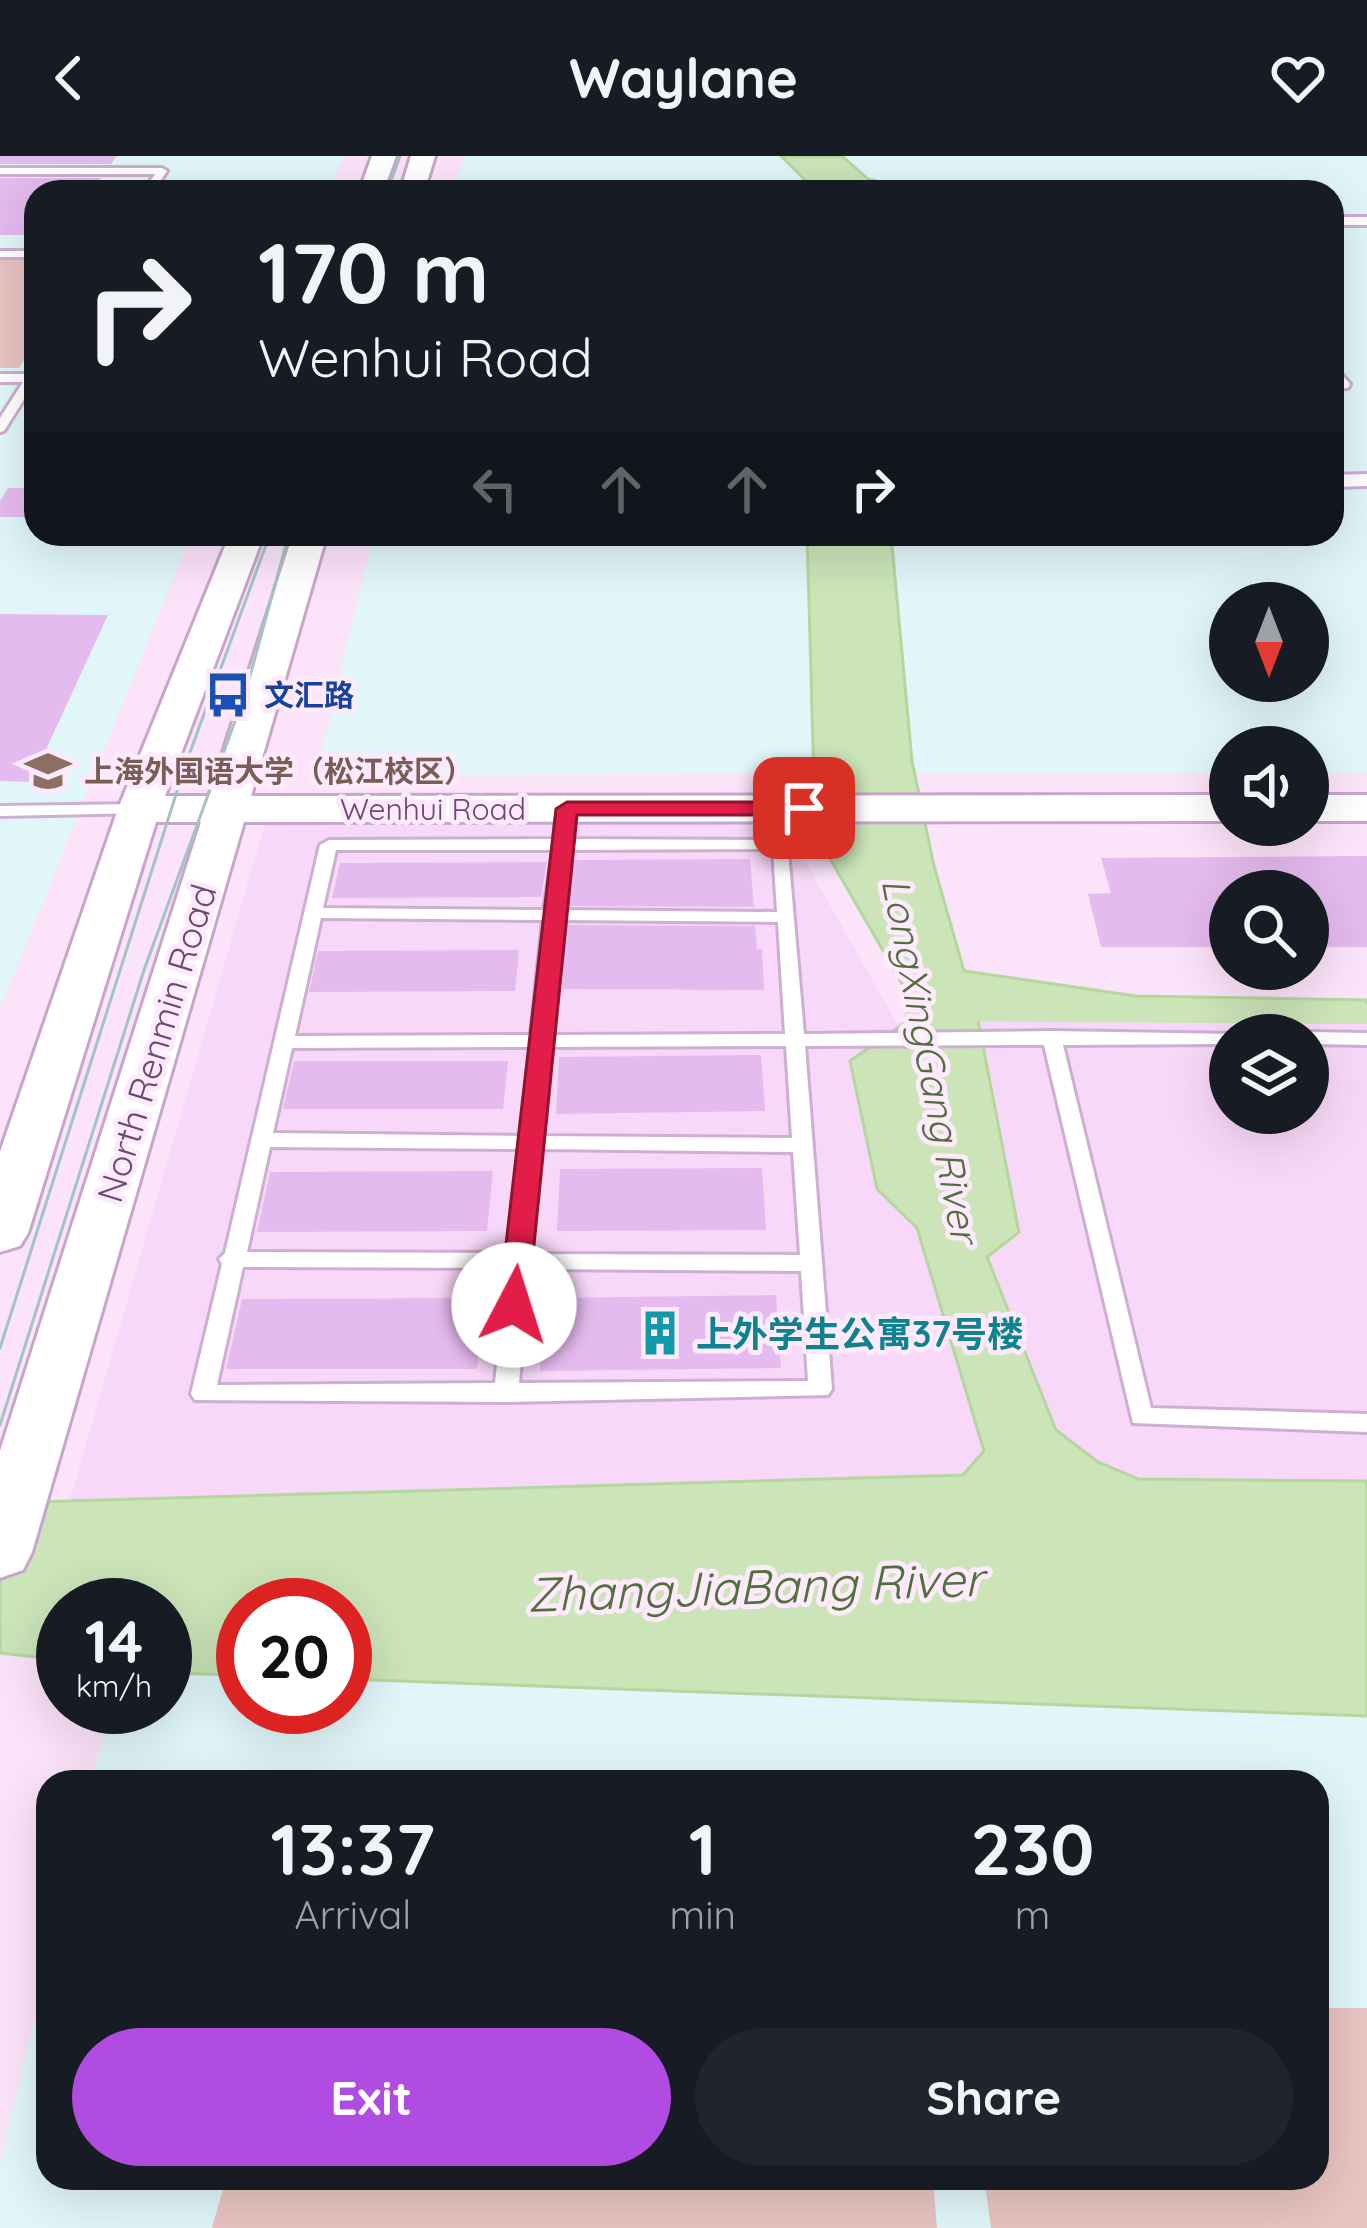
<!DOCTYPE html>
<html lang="en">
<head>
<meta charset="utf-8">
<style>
	body { margin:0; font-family:Quicksand,"Noto Sans SC",sans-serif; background:#20242c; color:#f1f3f6; height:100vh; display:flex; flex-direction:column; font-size:45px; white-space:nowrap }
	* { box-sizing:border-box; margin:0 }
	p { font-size:39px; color:#9ea1a6 }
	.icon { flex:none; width:66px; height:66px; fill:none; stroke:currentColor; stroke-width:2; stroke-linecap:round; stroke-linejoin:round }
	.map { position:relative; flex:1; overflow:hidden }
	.side { position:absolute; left:36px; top:1614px; width:1293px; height:420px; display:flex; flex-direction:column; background:#171b24; border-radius:36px; box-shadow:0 12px 48px #0002 }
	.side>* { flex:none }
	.banner { position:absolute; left:24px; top:24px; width:1320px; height:366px; border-radius:36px; box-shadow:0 12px 48px #0002; background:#171b24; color:#f1f3f6; overflow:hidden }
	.needle { width:78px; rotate:180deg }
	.tools { position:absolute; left:1209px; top:426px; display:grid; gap:24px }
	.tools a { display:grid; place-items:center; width:120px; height:120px; border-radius:50%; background:#171b24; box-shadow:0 12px 48px #0002; font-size:60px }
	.speed { position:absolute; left:36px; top:1422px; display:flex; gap:24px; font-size:60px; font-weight:700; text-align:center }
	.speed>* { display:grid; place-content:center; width:156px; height:156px; border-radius:50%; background:#171b24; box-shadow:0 12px 48px #0002; line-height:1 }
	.speed small { font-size:30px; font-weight:400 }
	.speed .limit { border:18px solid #d22; background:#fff; color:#111 }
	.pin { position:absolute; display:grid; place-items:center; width:102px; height:102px; color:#fff; margin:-51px; border-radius:24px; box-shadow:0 6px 18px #0006 }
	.me { position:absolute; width:132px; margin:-66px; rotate:5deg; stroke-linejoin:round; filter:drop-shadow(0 0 9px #0008) }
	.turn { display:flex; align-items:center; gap:42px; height:252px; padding:0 36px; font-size:54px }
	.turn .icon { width:156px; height:156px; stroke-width:2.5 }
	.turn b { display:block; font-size:84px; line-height:102px }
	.lanes { display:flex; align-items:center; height:114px; padding:0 36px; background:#0003; justify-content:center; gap:60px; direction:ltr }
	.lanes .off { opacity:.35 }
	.eta { display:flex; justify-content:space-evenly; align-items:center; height:204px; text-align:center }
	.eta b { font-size:72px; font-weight:700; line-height:84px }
	.action { display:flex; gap:24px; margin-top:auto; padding:24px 36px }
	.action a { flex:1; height:138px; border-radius:72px; background:#b04ce2; color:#fff; font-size:48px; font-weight:700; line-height:138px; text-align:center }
	.action a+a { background:#20242c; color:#f1f3f6 }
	header { display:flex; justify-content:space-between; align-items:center; height:156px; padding:0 36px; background:#171b24; font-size:54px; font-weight:700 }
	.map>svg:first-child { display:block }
	.residential { fill:#f8d8f8; fill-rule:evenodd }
	.education { fill:#e0f6f8; fill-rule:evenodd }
	.green { fill:#e8c4c2 }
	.water { fill:#cbe4b8; stroke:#b5d69f; stroke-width:3 }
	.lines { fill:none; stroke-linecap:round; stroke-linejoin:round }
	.canal { fill:#cbe4b8; fill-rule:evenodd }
	.building { fill:#e5baee }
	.service-casing { stroke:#cdafd1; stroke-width:6 }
	.pedestrian-casing { stroke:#cdafd1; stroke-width:6 }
	.secondary-casing { stroke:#c8a5cd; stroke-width:6 }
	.service { fill:#fff; fill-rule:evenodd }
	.pedestrian { fill:#fff; fill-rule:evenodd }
	.secondary { fill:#fff; fill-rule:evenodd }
	.tram { stroke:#a2c4c4; stroke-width:3 }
	.route { fill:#e11d48; stroke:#92132f; stroke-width:3 }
	.labels { text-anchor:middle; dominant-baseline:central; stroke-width:10; stroke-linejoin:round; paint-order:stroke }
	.far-transit-label { font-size:30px; font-weight:bold; fill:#164399; stroke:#fee9fd; text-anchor:start }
	.far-education-label { font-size:30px; font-weight:bold; fill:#785e54; stroke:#fee9fd; text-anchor:start }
	.far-street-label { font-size:30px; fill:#6a4a73; stroke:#fee9fd }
	.street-label { font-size:36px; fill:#6a4a73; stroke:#fee9fd }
	.culture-label { font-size:36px; font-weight:bold; fill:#0d838f; stroke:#fee9fd; text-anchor:start }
	.water-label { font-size:39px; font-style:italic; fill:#51713b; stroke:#fee9fd }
	.near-water-label { font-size:48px; font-style:italic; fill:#51713b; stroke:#fee9fd }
</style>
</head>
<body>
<header><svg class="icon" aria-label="back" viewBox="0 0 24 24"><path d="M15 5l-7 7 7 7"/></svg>Waylane<svg class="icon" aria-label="heart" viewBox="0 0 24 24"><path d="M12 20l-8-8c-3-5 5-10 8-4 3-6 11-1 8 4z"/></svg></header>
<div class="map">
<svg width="1367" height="2072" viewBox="0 0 1367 2072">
	<rect width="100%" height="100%" fill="#fbe3fa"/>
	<path class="residential" d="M 796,657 L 799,694 L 896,866 L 1367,865 L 1367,1335 L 964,1319 L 69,1347 L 267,660 ZM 1230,879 L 1308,879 L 1308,957 L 1230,957 Z"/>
	<path class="education" d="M 0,0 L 343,0 L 328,36 L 36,36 L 36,378 L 191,378 L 0,852 Z
		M 464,0 L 1367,0 L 1367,617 L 1308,617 L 1308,591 L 1230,591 L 1230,617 L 316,619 L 374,378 L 1332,378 L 1332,36 L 455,36 ZM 1230,447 L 1308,447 L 1308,525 L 1230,525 Z
		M 165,1517 L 243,1519 L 243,1551 L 345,1551 L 345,1523 L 1367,1560 L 1367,2072 L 0,2072 L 0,2008 L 48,1808 L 48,2022 L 1317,2022 L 1317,1626 L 92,1626 L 110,1551 L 165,1551 Z"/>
	<path class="green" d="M 0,103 L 36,103 L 36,185 L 19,212 L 0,212 Z
		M 1317,1852 L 1367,1852 L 1367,2072 L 991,2072 L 984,2022 L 1317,2022 Z
		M 226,2022 L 933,2022 L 937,2072 L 212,2072 Z"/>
	<path class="water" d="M 781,0 L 842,0 L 868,23 L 888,28 L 1036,36 L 817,36 Z
		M 807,378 L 891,378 L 912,605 L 934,710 L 964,815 L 1136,840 L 1367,844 L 1367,857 L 977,859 L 1019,1076 L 987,1101 L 1056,1274 L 1098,1306 L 1138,1323 L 1367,1325 L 1367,1560 L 345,1523 L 345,1449 L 243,1449 L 243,1519 L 165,1517 L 165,1449 L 63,1449 L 63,1504 L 0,1497 L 0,1347 L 963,1319 L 984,1295 L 917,1072 L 877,1033 L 850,905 L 919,857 L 821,687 L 814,624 Z"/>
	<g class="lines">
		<path class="canal" d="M 920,848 L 1367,848 L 1367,868 L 908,865 L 904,858 Z"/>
	</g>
	<path class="building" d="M 0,0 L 117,0 L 111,8 L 0,8 Z
		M 0,22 L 101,22 L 92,36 L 36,36 L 36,79 L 0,79 Z
		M 8,332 L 36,332 L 36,361 L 0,361 L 0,345 Z
		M 0,458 L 108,459 L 31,626 L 0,625 Z
		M 1367,700 L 1367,791 L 1308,791 L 1308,735 L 1230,735 L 1230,791 L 1101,791 L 1088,738 L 1111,737 L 1101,702 Z
		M 750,703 L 754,751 L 567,750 L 573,704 Z
		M 547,706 L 541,741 L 332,742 L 340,707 Z
		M 565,769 L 755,770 L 757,793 L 762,793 L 764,834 L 562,833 Z
		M 519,794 L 515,835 L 309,836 L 318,795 Z
		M 761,899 L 765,955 L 556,958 L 559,901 Z
		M 294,905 L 508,905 L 503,953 L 283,953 Z
		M 762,1012 L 766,1074 L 557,1075 L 560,1013 Z
		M 493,1015 L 487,1075 L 257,1076 L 270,1016 Z
		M 776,1139 L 781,1212 L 540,1215 L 544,1142 Z
		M 485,1142 L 477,1213 L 226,1213 L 242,1143 Z"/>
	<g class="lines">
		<g class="service-casing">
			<path id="service" d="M 0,12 L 162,12 L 167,15 L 153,36 L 143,36 L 155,18 L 0,18 Z
				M 0,95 L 36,95 L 36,101 L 0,101 Z
				M 36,211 L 36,224 L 4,275 L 0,276 L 0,262 L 23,226 L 0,226 L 0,218 L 28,218 Z
				M 139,648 L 147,653 L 145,657 L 0,660 L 0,650 Z
				M 567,648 L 575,653 L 571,683 L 787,684 L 804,878 L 1052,875 L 1237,878 L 1230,879 L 1230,888 L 1063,889 L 1151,1252 L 1367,1258 L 1367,1276 L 1133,1267 L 1044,889 L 805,890 L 832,1233 L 828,1239 L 506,1246 L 195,1244 L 191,1238 L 222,1108 L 219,1103 L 225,1097 L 320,689 L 329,684 L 554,683 L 559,653 ZM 773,693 L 777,756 L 562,754 L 570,694 ZM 336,694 L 553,694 L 544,754 L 323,752 ZM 321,762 L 543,764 L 531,879 L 295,880 ZM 560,764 L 778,766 L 785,878 L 550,879 ZM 786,890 L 792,982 L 541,980 L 549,891 ZM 530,891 L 521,980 L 273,977 L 292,892 ZM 270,991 L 519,993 L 509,1097 L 247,1096 ZM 540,993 L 793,996 L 800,1099 L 530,1098 ZM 243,1111 L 507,1112 L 495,1227 L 217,1229 ZM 529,1113 L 801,1115 L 808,1225 L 519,1227 Z
				M 1308,876 L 1367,877 L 1367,889 L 1308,888 L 1308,879 L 1300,879 Z"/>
		</g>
		<g class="pedestrian-casing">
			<path id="pedestrian" d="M 1332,61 L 1367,61 L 1367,69 L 1332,69 Z
				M 1332,207 L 1350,228 L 1348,232 L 1332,233 Z
				M 1367,318 L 1367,330 L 1332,331 L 1332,319 Z"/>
		</g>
		<g class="secondary-casing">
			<path id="secondary" d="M 372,0 L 396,0 L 383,36 L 359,36 Z
				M 411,0 L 435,0 L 424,36 L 400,36 Z
				M 230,378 L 264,378 L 165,640 L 209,640 L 293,378 L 327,378 L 251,640 L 1230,639 L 1230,665 L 244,666 L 32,1396 L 23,1414 L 0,1422 L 0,1295 L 201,666 L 156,666 L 28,1077 L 20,1090 L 0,1096 L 0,996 L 118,653 Z
				M 1308,639 L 1367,639 L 1367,665 L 1308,665 Z"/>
		</g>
		<use href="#service" class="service"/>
		<use href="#pedestrian" class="pedestrian"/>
		<use href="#secondary" class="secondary"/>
		<path class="tram" d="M 387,36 L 400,0
			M 0,1192 L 185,610 L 270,378
			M 0,1269 L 144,814 L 245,538 L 289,378"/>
	</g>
	<path class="route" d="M 567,646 L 804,646 L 815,652 L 804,659 L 577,659 L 528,1149 L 514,1159 L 499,1149 L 556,653 Z"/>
	<defs>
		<g id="bus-bare" transform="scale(3.6)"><path d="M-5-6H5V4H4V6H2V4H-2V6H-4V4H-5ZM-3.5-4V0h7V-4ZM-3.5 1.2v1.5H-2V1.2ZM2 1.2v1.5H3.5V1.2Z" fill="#1a4fb4" stroke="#fee9fd" stroke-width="2.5" paint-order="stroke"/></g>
		<g id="university-bare" transform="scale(3.6)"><path d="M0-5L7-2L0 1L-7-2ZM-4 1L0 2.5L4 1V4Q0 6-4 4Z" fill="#8d6e63" stroke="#fee9fd" stroke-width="2.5" paint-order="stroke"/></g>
		<g id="building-bare" transform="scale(3.6)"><path d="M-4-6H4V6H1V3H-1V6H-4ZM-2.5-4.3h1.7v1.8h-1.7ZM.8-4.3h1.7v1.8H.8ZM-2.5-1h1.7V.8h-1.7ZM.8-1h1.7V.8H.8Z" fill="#0f9aa8" stroke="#fee9fd" stroke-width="2.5" paint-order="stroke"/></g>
	</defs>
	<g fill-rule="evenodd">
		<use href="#bus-bare" x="228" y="539"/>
		<use href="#university-bare" x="48" y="615"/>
		<use href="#building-bare" x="660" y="1177"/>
	</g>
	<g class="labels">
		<g class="far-transit-label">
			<text x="264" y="539">文汇路</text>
		</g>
		<g class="far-education-label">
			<text x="84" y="615">上海外国语大学（松江校区）</text>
		</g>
		<g class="far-street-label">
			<text x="433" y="653">Wenhui Road</text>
		</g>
		<g class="street-label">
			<text transform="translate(156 887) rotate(-73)">North Renmin Road</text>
		</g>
		<g class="culture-label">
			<text x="696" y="1177">上外学生公寓37号楼</text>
		</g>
		<g class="water-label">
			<text transform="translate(931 904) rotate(79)">LongXingGang River</text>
		</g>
		<g class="near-water-label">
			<text transform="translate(755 1430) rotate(-2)">ZhangJiaBang River</text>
		</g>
	</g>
</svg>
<div class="tools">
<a><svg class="needle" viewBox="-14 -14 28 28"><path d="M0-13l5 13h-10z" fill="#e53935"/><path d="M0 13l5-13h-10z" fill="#9ea1a6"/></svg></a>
<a><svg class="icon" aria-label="sound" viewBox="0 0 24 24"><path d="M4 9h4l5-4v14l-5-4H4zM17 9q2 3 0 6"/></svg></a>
<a><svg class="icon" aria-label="search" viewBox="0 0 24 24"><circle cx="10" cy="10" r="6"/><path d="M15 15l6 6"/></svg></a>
<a><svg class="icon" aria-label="layers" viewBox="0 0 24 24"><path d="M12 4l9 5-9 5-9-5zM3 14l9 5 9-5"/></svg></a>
</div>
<div class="speed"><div>14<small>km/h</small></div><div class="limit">20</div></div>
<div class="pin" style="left:804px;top:652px;background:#d93025"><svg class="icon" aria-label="arrive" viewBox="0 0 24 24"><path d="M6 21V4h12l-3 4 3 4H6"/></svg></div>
<svg class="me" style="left:514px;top:1149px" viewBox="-20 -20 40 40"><circle r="19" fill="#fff"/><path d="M0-13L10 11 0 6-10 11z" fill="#e11d48"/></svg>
<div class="banner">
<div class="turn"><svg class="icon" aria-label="right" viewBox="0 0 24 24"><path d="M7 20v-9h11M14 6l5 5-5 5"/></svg><div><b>170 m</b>Wenhui Road</div></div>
<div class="lanes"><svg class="icon off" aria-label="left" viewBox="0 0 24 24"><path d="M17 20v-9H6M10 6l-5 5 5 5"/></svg><svg class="icon off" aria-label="ahead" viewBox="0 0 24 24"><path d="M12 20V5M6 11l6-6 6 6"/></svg><svg class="icon off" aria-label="ahead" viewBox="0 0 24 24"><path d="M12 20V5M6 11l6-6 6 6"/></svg><svg class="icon" aria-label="right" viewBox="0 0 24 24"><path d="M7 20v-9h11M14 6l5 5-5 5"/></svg></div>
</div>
<section class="side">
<div class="eta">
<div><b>13:37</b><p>Arrival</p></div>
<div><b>1</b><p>min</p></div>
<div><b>230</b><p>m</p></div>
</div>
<div class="action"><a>Exit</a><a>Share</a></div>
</section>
</div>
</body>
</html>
